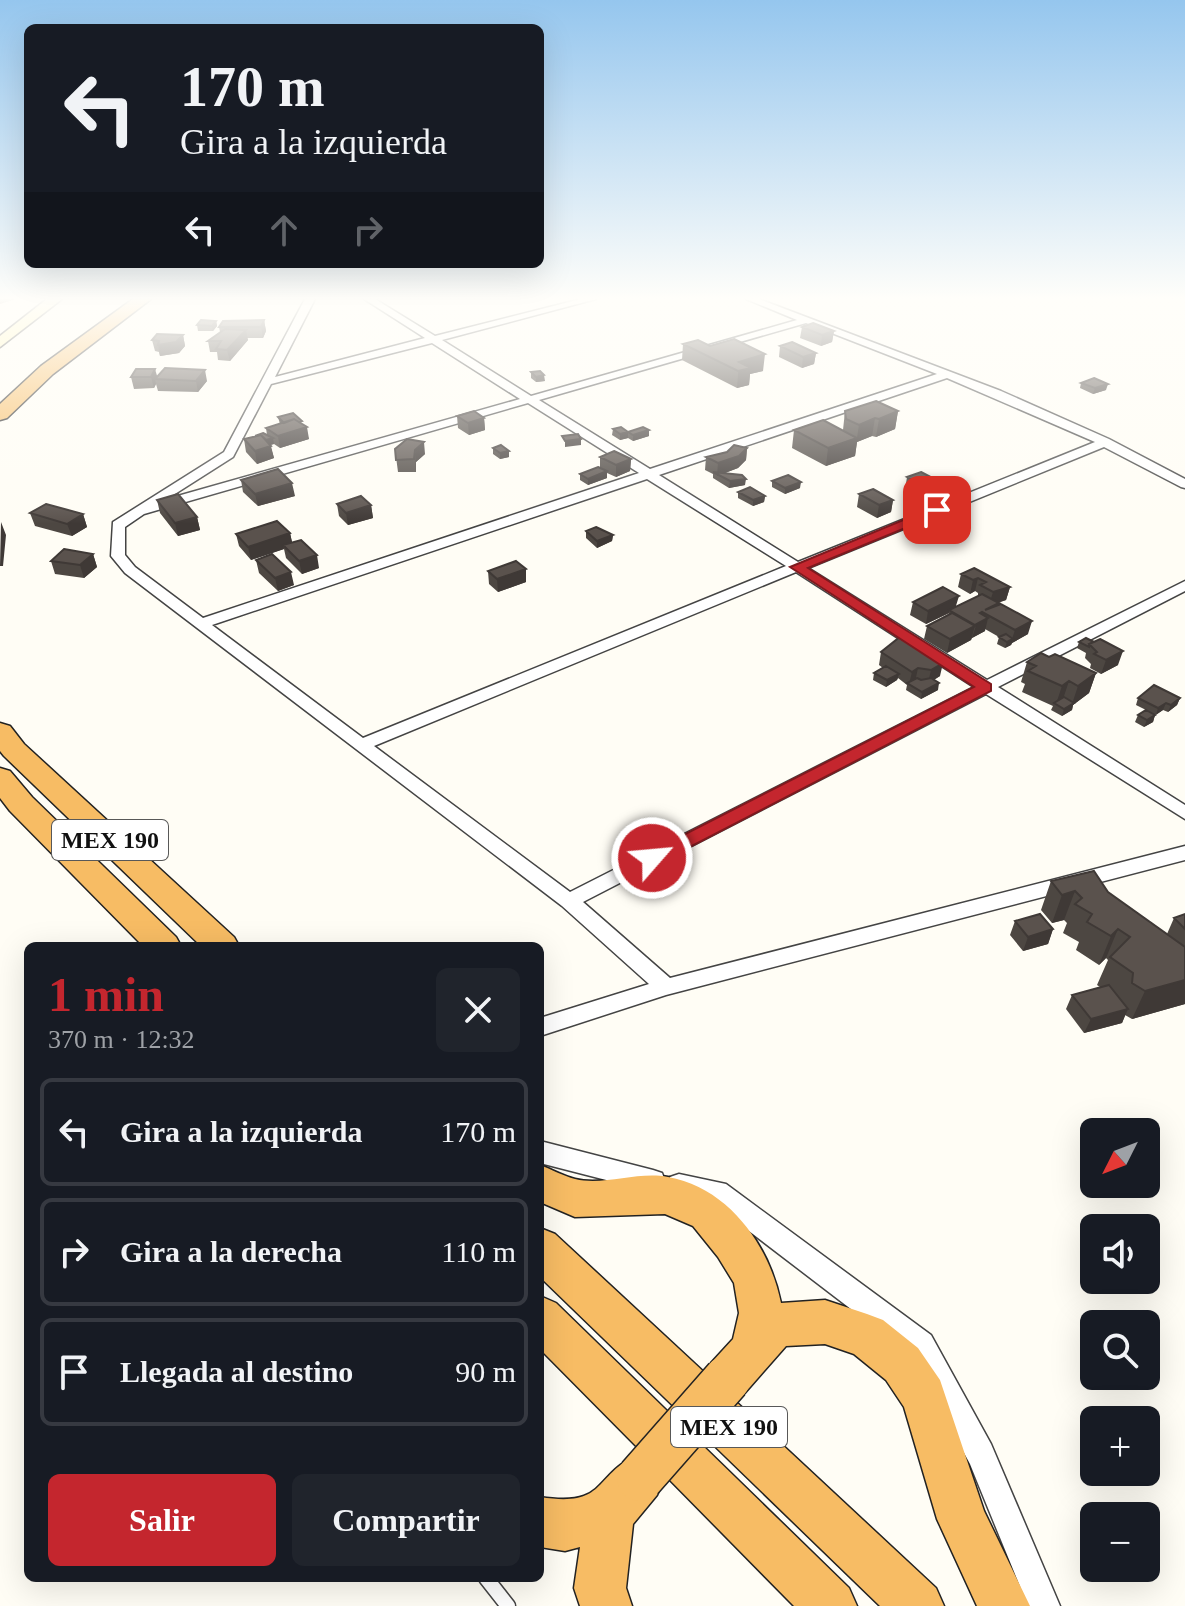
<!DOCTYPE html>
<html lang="es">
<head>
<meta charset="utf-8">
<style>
	body { margin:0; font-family:"Times New Roman",serif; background:#20242c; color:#f1f3f6; height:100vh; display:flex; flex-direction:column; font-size:30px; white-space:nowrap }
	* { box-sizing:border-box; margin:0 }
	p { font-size:26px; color:#9ea1a6 }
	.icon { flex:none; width:44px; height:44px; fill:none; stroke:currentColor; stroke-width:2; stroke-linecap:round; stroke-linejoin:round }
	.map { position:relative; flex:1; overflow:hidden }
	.panel { position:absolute; left:24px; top:942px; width:520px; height:640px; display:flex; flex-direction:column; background:#171b24; border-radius:12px; box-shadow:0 8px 32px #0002 }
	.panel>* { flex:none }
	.guide { position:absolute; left:24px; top:24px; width:520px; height:244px; border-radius:12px; box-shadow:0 8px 32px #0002; background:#171b24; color:#f1f3f6; overflow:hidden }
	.needle { width:52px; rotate:228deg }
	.tools { position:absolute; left:1080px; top:1118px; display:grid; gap:16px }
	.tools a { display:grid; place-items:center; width:80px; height:80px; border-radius:12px; background:#171b24; box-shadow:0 8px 32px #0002; font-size:40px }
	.pin { position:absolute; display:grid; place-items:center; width:68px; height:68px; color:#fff; margin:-34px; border-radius:16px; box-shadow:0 4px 12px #0006 }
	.me { position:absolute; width:88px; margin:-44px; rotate:63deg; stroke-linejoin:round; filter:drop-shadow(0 0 6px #0008) }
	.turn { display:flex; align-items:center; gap:28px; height:168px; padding:0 24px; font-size:36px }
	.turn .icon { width:104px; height:104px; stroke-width:2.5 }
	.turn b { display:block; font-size:56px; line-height:68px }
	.lanes { display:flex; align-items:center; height:76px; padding:0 24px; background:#0003; justify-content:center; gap:40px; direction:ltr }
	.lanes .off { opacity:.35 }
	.round { display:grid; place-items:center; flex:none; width:84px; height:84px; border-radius:12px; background:#20242c }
	.head { display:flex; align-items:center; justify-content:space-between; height:136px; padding:0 24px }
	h1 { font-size:48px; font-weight:700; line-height:60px; color:#c4262e }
	.cta { display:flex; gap:16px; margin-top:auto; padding:16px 24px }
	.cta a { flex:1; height:92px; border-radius:12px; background:#c4262e; color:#fff; font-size:32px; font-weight:700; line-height:92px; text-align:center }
	.cta a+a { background:#20242c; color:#f1f3f6 }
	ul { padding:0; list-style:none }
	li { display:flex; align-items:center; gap:24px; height:108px; margin:0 16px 12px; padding:0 8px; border:4px solid #363941; border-radius:12px }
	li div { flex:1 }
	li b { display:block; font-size:30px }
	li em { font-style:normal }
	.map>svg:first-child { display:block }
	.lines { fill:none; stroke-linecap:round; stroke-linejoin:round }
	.service-casing { stroke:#444; stroke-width:17 }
	.minor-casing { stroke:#444; stroke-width:3 }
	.secondary-casing { stroke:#333; stroke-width:3 }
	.trunk-casing { stroke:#222; stroke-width:3 }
	.service { stroke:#fff; stroke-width:14 }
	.minor { fill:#fff; fill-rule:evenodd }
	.secondary { fill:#fff6b0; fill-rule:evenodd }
	.trunk { fill:#f7bc64; fill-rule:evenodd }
	.trunk-bridge-casing { stroke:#222; stroke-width:49; stroke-linecap:butt }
	.trunk-bridge { stroke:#f7bc64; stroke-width:46 }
	.wall { fill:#4d4742 }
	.shaded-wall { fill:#3f3936 }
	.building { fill:#5a524d; stroke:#3f3936; stroke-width:2 }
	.route { fill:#c4262e; stroke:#7f191e; stroke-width:2 }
	.labels { text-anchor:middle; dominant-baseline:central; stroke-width:8; stroke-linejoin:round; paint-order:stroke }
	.shield { fill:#fff; stroke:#585858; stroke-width:2 }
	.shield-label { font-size:24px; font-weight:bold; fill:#111 }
</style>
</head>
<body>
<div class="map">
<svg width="1185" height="1606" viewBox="0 0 1185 1606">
	<rect width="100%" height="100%" fill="#fffdf5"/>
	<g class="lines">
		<g class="service-casing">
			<path id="service" d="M 486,1578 L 508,1606"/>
		</g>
		<g class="minor-casing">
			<path id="minor" d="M 305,299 L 315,299 L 275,377 L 425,338 L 364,299 L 375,299 L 435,336 L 581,299 L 596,299 L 442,340 L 531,396 L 797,320 L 746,299 L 759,299 L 1001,391 L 1109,439 L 1185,479 L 1185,488 L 1181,487 L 1104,447 L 808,568 L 987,680 L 1185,581 L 1185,591 L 998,687 L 1185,805 L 1185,819 L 986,694 L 583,902 L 670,978 L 1185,846 L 1185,860 L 666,995 L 540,1036 L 540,1018 L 649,984 L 562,906 L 125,573 L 111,556 L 113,522 L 224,452 ZM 806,323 L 937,374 L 650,469 L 539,400 ZM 432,343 L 520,399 L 167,499 L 233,457 L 271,384 ZM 947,378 L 1095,442 L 798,562 L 659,475 ZM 528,403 L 639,473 L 203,618 L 135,567 L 125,555 L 125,527 L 144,514 ZM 647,479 L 786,566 L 363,738 L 212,625 ZM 796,572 L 974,687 L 570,892 L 374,746 Z
				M 540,1141 L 653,1170 L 662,1173 L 665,1181 L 662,1189 L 653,1192 L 540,1163 Z
				M 679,1174 L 726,1184 L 931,1335 L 991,1444 L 1060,1606 L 1028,1606 L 970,1464 L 911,1355 L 711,1202 L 670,1193 L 667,1185 L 670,1177 Z"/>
		</g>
		<g class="secondary-casing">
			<path id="secondary" d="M 47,299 L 62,299 L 0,347 L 0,336 Z"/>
		</g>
		<g class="trunk-casing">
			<path id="trunk" d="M 133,299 L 151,299 L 53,374 L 7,418 L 0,420 L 0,404 L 41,366 Z
				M 0,723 L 10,726 L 24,744 L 234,937 L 239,946 L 201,946 L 4,756 L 0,751 Z
				M 0,768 L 10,771 L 32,797 L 176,937 L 181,946 L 143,946 L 10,811 L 0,798 Z
				M 540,1165 C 551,1169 563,1176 575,1179 C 604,1186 638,1171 668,1177 C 729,1188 769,1245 781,1303 L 825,1300 L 867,1314 L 883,1320 L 918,1348 L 940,1380 L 984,1511 L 1030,1606 L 977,1606 L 937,1519 L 904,1407 L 886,1380 L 854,1354 L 825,1344 L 786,1346 L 743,1395 L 733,1399 L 936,1588 L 944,1606 L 880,1606 L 540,1277 L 540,1228 L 555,1234 L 706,1374 L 711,1363 L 733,1339 L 739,1313 L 734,1283 L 718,1257 L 693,1226 L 665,1214 L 575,1217 L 540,1202 Z
				M 540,1296 L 556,1303 L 849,1588 L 857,1606 L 794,1606 L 662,1472 L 664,1478 L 657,1495 L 633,1524 L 626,1588 L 632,1606 L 580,1606 L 574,1588 L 580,1547 L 565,1551 L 540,1547 L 540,1497 C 609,1508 592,1474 640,1454 L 646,1456 L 540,1349 Z"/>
		</g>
		<use href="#service" class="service"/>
		<use href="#minor" class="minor"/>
		<use href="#secondary" class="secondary"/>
		<use href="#trunk" class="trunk"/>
		<g class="trunk-bridge-casing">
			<path id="trunk-bridge" d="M 640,1478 L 727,1379"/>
		</g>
		<use href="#trunk-bridge" class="trunk-bridge"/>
	</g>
	<path class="wall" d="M 264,320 L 266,331 L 263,338 L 247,338 L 248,340 L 230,361 L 218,360 L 217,352 L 210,352 L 208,341 L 220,332 L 219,327 Z
		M 216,321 L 217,326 L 213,331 L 198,331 L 197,325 Z
		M 803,325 L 834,331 L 832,342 L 821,346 L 800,338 L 802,327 Z
		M 183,335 L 185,346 L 179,353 L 160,356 L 159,352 L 155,351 L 152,340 Z
		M 683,344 L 763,371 L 750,374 L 749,385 L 737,388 L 682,360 Z
		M 780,346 L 816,353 L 814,364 L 802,368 L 779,357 Z
		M 531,372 L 545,381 L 536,382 L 531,378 Z
		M 131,377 L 157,377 L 207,381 L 198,392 L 158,391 L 156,384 L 154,388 L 134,389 Z
		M 1081,383 L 1106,390 L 1093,394 L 1080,388 Z
		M 845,411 L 898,411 L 895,429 L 876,437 L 872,436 L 857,442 L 855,456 L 826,466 L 792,448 L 794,430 L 843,430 Z
		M 457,416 L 484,418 L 485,430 L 469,435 L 458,428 Z
		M 278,417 L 302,424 L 309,439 L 280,448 L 274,444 L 270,445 L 274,458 L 257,464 L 246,452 L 244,439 L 267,435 L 266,428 L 280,424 Z
		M 613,429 L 628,432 L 649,436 L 633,441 L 628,438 L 620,440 L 612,435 Z
		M 493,448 L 509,457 L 500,459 L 493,454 Z
		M 747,448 L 746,460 L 738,468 L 725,473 L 745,485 L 729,488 L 713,478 L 713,474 L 705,470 L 706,457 Z
		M 395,449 L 425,454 L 416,462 L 416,472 L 398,472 Z
		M 600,457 L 631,459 L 630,471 L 616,477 L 607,473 L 607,478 L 588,485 L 580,480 L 580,474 L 600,468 Z
		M 907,477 L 948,486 L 945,499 L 931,504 L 905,490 Z
		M 241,480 L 295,496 L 258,506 L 243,492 Z
		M 772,481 L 800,488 L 785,494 L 772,487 Z
		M 738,492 L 765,496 L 764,502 L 753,506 L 738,498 Z
		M 859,494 L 893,500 L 891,512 L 877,518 L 857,507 Z
		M 157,500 L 197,517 L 200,530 L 178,536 L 160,513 Z
		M 337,504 L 371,505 L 373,518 L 348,525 L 339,516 Z
		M 30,513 L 83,514 L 87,527 L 72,536 L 35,526 Z
		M 586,531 L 613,535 L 612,541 L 597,548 L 586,538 Z
		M 290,533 L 292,543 L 319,568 L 302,574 L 286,558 L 284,549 L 251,560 L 239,546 L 236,534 Z
		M 93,554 L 97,567 L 84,578 L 55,574 L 51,561 Z
		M 256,560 L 294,585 L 278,591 L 259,573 Z
		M 526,569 L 526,582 L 498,592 L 489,584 L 488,571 Z
		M 961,574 L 1010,587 L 1006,600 L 998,603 L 998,605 L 1028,634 L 1012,643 L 1011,645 L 1005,648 L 997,644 L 999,637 L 985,629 L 985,631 L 972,638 L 971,640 L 947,653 L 924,639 L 927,626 L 948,615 L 949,613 L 926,624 L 910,615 L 913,602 L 956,607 L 978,596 L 978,593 L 975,591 L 970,594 L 958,587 Z
		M 1086,638 L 1118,665 L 1101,674 L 1090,668 L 1091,664 L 1085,658 L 1086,653 L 1077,648 L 1079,642 Z
		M 919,649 L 940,676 L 934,680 L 938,690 L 921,699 L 906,690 L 907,685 L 898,678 L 897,680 L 886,687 L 873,680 L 874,673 L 883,668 L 879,665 L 881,652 Z
		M 1049,657 L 1096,673 L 1089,693 L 1073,705 L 1072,710 L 1062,716 L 1051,710 L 1053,706 L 1022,692 L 1025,684 L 1021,682 L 1027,662 Z
		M 1138,698 L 1180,698 L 1177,705 L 1168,712 L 1163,710 L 1155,715 L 1153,722 L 1144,727 L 1135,722 L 1138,715 L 1146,710 L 1136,705 Z
		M 1051,881 L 1108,892 L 1167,934 L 1174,918 L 1185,914 L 1185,1004 L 1132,1019 L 1125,1015 L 1122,1023 L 1084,1033 L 1066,1009 L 1072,995 L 1100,987 L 1097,985 L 1108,960 L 1106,958 L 1099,965 L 1076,950 L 1079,942 L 1063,933 L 1067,923 L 1064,920 L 1052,923 L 1041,910 Z
		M 1015,921 L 1053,929 L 1048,944 L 1023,951 L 1010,935 Z"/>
	<path class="shaded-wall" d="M 0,299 L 16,299 L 0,304 Z
		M 264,320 L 266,331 L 263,338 L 261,327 Z
		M 216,321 L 217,326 L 213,331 L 212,326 Z
		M 246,330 L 248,340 L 230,361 L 227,350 Z
		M 834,331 L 832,342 L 821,346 L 822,335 Z
		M 183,335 L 185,346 L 179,353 L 160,356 L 158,345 Z
		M 816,353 L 814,364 L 802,368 L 803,357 Z
		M 765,354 L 763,371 L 750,374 L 749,385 L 737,388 L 739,362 Z
		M 155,369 L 158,379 L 155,379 L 156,384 L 154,388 L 151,377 Z
		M 205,370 L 207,381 L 198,392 L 196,381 Z
		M 544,375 L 545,381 L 536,382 L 536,377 Z
		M 1108,384 L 1106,390 L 1093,394 L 1095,388 Z
		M 898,411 L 895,429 L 876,437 L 879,419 Z
		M 484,418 L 485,430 L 469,435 L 468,423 Z
		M 875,418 L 872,436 L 857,442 L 855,456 L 826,466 L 828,448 L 857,438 L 859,425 Z
		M 307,427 L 309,439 L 280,448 L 278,436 Z
		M 649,430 L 649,436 L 633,441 L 633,435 Z
		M 628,432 L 628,438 L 620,440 L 620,434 Z
		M 273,438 L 274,444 L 259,448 L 258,442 Z
		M 581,439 L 581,445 L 565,447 L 565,441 Z
		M 424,442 L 425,454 L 416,462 L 416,472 L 415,450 Z
		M 271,446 L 274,458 L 257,464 L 255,451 Z
		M 747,448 L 746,460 L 738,468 L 717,476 L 718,463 Z
		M 509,451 L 509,457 L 500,459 L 500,453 Z
		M 631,459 L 630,471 L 616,477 L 616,465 Z
		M 607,471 L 607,478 L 588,485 L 588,479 Z
		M 746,479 L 745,485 L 729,488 L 730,481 Z
		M 801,482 L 800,488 L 785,494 L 785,488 Z
		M 292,483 L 295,496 L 258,506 L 255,494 Z
		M 948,486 L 945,499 L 931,504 L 934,491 Z
		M 765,496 L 764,502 L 753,506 L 753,500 Z
		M 893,500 L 891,512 L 877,518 L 879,505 Z
		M 371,505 L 373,518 L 348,525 L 346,513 Z
		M 83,514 L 87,527 L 72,536 L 67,524 Z
		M 197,517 L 200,530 L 178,536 L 175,523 Z
		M 1,522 L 6,535 L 3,566 L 0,566 Z
		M 290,533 L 293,546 L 283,545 L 284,549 L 251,560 L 248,547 Z
		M 613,535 L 612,541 L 597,548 L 597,541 Z
		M 93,554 L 97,567 L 84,578 L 80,565 Z
		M 317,555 L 319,568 L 302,574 L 299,561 Z
		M 526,569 L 526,582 L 498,592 L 497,579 Z
		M 291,572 L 294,585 L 278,591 L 275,578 Z
		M 978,578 L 975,591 L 970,594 L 973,580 Z
		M 1010,587 L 1006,600 L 989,605 L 993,592 Z
		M 959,596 L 955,609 L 949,610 L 949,613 L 926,624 L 928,611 Z
		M 982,612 L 980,622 L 988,618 L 985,631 L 972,638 L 980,613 Z
		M 1032,621 L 1028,634 L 1012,643 L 1011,645 L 1005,648 L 1007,642 L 1012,639 L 1015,630 Z
		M 975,626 L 971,640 L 947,653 L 950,639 Z
		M 1123,651 L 1118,665 L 1101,674 L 1106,660 Z
		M 943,663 L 940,676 L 928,683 L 931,670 Z
		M 918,668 L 915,682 L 909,684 L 912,672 Z
		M 1096,673 L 1089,693 L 1073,705 L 1072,710 L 1062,716 L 1064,709 L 1072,704 L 1078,686 Z
		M 899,674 L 897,680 L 886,687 L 887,680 Z
		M 1069,681 L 1062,702 L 1056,704 L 1062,686 Z
		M 939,683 L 938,690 L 921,699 L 922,692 Z
		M 1180,698 L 1177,705 L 1168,712 L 1171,705 Z
		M 1166,703 L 1163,710 L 1156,715 L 1158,708 Z
		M 1155,715 L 1153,722 L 1144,727 L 1147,720 Z
		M 1075,891 L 1064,920 L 1052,923 L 1062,895 Z
		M 1053,929 L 1048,944 L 1023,951 L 1028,937 Z
		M 1118,929 L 1106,958 L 1099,965 L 1111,936 Z
		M 1185,980 L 1185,1004 L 1132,1019 L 1145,991 Z
		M 1128,1009 L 1122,1023 L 1084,1033 L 1091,1019 Z"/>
	<path class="building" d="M 201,320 L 216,321 L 212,326 L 197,325 Z
		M 264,320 L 261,327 L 219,327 L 223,321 Z
		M 813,323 L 834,331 L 822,335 L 802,327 Z
		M 225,329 L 246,330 L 227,350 L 216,349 L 221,341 L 208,341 Z
		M 157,334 L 183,335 L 176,342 L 158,345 L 159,341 L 152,340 Z
		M 734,339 L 765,354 L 739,362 L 751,368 L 738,371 L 683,344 L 698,340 L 710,346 Z
		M 792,342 L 816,353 L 803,357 L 780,346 Z
		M 165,368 L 205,370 L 196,381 L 155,379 Z
		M 136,369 L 155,369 L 151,377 L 131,377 Z
		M 540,371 L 544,375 L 536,377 L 531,372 Z
		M 1094,378 L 1108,384 L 1095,388 L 1081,383 Z
		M 876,401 L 898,411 L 879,419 L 875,418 L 859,425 L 846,419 L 845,411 Z
		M 474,411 L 484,418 L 468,423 L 457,416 Z
		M 293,413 L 302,421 L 299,422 L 294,419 L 284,423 L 278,417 Z
		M 294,419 L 307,427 L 278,436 L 266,428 Z
		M 823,420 L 857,438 L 828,448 L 794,430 Z
		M 621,427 L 628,432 L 643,427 L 649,430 L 633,435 L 628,432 L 620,434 L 613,429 Z
		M 263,433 L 273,438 L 266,440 L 261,435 L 255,436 Z
		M 578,434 L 581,439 L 565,441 L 562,436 Z
		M 261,435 L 271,446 L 255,451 L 244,439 Z
		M 407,439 L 424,442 L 415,450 L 414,459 L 396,460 L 395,449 Z
		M 501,445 L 509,451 L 500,453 L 493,448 Z
		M 734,445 L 747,448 L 739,456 L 718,463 L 706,457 L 727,452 Z
		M 614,451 L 631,459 L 616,465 L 600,457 Z
		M 598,467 L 607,471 L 588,479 L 580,474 Z
		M 278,469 L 292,483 L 255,494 L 241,480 Z
		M 713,472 L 742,475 L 746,479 L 730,481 Z
		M 921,472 L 948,486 L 934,491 L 907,477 Z
		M 788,475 L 801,482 L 785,488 L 772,481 Z
		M 750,487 L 765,496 L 753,500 L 738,492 Z
		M 873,489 L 893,500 L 879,505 L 859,494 Z
		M 178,494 L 197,517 L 175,523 L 157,500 Z
		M 361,496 L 371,505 L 346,513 L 337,504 Z
		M 46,504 L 83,514 L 67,524 L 30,513 Z
		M 277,521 L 290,533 L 248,547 L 236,534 Z
		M 596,527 L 613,535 L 597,541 L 586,531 Z
		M 301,540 L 317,555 L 299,561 L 283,545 Z
		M 64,549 L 93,554 L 80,565 L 51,561 Z
		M 272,554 L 291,572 L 275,578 L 256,560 Z
		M 516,561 L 526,569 L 497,579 L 488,571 Z
		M 974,568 L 1010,587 L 993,592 L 980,585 L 986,582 L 978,578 L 973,580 L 961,574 Z
		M 943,587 L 959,596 L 928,611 L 913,602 Z
		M 982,594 L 999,603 L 985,610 L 1001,604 L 1032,621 L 1015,630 L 982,612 L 980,613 L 988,618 L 975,625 L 949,610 Z
		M 952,613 L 975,626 L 950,639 L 927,626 Z
		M 1006,634 L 1013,639 L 1007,642 L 999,637 Z
		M 901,636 L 919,647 L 917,648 L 943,663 L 931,670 L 918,668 L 912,672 L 881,652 Z
		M 1086,638 L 1094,642 L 1089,644 L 1089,647 L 1079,642 Z
		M 1100,639 L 1123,651 L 1106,660 L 1094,654 L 1097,652 L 1089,644 Z
		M 1041,653 L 1049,657 L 1055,654 L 1096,673 L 1078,686 L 1069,681 L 1062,686 L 1028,671 L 1036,666 L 1027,662 Z
		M 886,666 L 899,674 L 887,680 L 874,673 Z
		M 917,678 L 921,680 L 931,678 L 939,683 L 922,692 L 907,683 Z
		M 1154,685 L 1180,698 L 1171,705 L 1166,703 L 1158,708 L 1138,698 Z
		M 1064,697 L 1074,703 L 1064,709 L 1054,703 Z
		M 1146,710 L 1155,715 L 1147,720 L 1138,715 Z
		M 1094,871 L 1108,892 L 1185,947 L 1185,980 L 1145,991 L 1132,983 L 1133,973 L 1110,957 L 1130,937 L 1118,929 L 1111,936 L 1087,922 L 1092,914 L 1075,904 L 1082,898 L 1075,891 L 1062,895 L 1051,881 Z
		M 1040,914 L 1053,929 L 1028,937 L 1015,921 Z
		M 1185,914 L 1185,929 L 1174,918 Z
		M 1109,985 L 1128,1009 L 1091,1019 L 1072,995 Z"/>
	<linearGradient id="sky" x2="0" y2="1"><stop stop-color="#95c6ee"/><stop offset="0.57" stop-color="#fffefa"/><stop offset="1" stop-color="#fffefa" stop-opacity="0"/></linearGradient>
	<rect width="1185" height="524" fill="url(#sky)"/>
	<path class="route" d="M 937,506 L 944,510 L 942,513 L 808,568 L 991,684 L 991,691 L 659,863 L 646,863 L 643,858 L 646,854 L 974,687 L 790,567 Z"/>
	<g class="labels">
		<g class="shield">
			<rect x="52" y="820" width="116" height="40" rx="6"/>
			<rect x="671" y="1407" width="116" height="40" rx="6"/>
		</g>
		<g class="shield-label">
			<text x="110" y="840">MEX 190</text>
			<text x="729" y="1427">MEX 190</text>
		</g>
	</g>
</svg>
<div class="tools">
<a><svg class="needle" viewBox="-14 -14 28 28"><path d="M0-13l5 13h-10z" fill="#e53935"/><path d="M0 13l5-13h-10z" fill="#9ea1a6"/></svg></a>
<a><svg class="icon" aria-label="sound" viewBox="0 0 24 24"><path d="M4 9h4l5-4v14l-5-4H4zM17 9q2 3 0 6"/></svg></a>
<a><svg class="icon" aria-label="search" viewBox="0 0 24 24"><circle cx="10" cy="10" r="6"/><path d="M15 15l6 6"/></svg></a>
<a>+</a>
<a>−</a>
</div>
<div class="pin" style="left:937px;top:510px;background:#d93025"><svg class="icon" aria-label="arrive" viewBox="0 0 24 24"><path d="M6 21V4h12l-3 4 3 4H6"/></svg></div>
<svg class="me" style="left:652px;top:858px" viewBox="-20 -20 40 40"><circle r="17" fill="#c4262e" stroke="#fff" stroke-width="3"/><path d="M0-11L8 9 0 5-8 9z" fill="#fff"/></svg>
<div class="guide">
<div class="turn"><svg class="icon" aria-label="left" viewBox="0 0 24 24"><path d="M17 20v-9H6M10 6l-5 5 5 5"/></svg><div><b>170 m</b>Gira a la izquierda</div></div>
<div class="lanes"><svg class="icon" aria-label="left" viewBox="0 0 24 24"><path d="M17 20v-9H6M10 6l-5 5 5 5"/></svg><svg class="icon off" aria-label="ahead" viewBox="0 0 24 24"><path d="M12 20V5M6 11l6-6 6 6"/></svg><svg class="icon off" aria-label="right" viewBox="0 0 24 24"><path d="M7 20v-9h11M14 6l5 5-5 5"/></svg></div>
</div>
<section class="panel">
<div class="head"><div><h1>1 min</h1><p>370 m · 12:32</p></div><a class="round"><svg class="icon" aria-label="close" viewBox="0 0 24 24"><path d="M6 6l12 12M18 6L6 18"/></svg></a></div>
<ul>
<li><svg class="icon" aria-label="left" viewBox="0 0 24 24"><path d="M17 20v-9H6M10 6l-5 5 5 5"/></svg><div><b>Gira a la izquierda</b></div><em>170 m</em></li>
<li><svg class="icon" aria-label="right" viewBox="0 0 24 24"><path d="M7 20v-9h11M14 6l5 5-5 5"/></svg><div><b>Gira a la derecha</b></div><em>110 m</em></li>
<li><svg class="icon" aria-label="arrive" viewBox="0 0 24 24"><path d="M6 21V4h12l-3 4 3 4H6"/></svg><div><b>Llegada al destino</b></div><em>90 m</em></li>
</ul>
<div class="cta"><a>Salir</a><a>Compartir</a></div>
</section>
</div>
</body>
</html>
